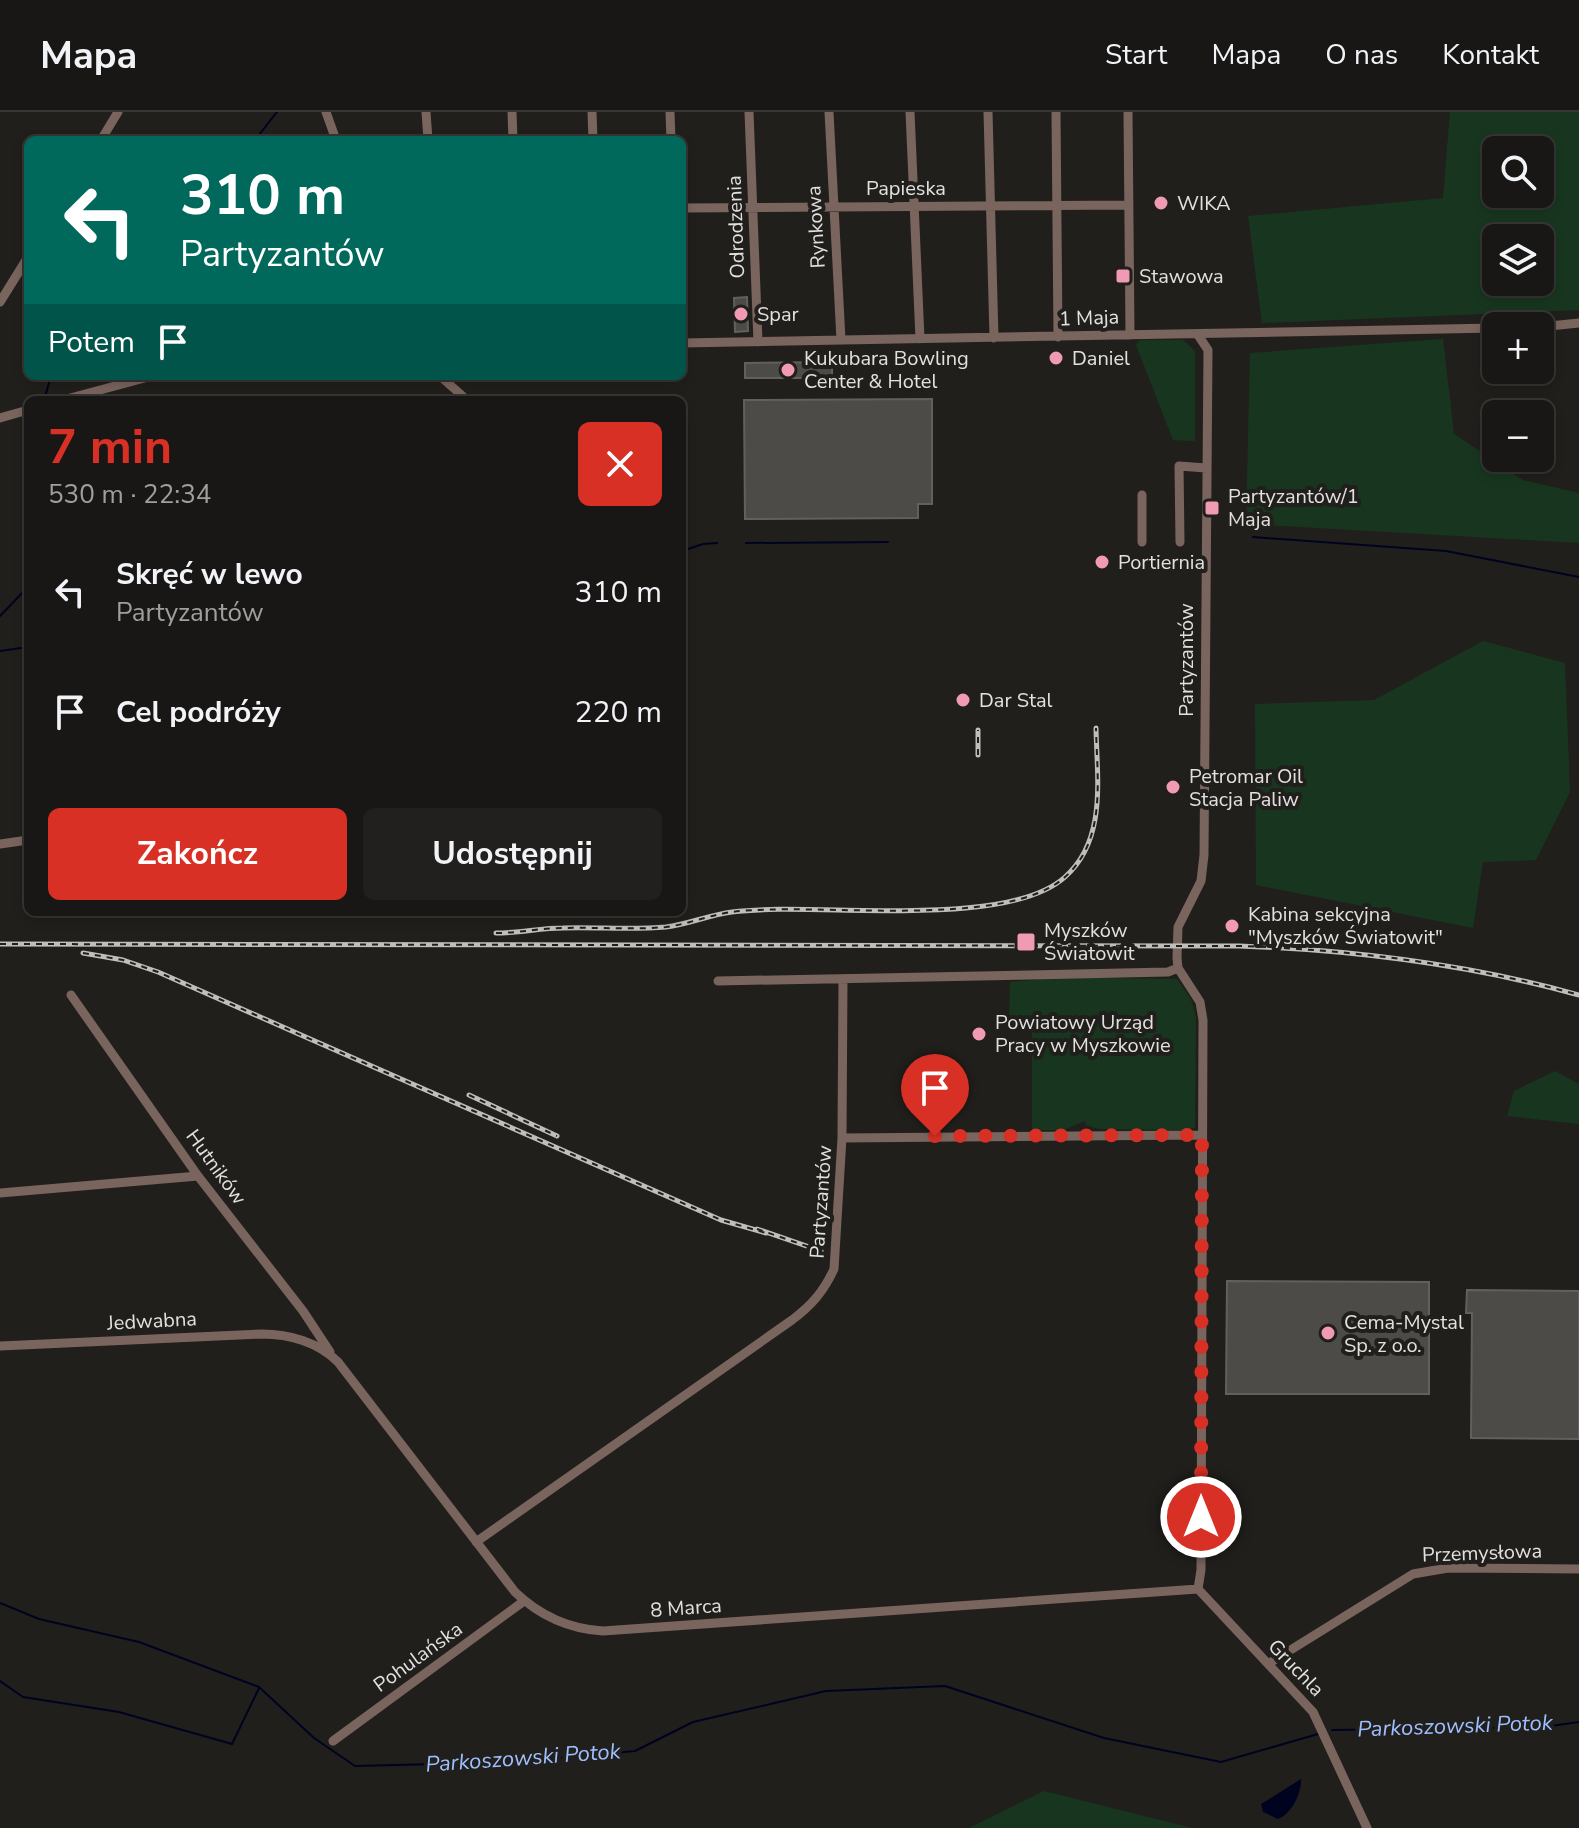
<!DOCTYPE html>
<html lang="pl">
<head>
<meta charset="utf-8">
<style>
	body { margin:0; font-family:"Nunito Sans",sans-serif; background:#22201e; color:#f1f3f6; height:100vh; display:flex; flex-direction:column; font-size:30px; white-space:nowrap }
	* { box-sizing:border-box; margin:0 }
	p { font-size:26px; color:#9f9fa0 }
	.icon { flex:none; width:44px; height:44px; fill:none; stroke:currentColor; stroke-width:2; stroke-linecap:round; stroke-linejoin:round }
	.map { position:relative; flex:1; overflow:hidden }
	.details { position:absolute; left:24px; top:284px; width:662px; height:520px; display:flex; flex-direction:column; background:#191715; border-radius:12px; box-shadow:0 4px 12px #0003,0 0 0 2px #373634 }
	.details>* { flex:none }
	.banner { position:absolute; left:24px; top:24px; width:662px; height:244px; border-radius:12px; box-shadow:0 4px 12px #0003,0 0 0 2px #373634; background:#00695c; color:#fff; overflow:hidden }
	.controls { position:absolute; left:1482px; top:24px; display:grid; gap:16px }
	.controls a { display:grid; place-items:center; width:72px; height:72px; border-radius:12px; background:#191715; box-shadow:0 4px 12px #0003,0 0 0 2px #373634; font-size:40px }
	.pin { position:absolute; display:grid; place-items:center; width:68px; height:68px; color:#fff; margin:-82px -34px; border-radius:50% 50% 50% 0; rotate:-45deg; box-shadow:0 0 8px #0007 }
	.pin .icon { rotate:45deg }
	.me { position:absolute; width:88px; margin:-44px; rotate:0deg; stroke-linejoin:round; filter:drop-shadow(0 0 6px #0008) }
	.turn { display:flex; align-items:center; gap:28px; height:168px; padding:0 24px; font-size:36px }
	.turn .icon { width:104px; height:104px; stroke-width:2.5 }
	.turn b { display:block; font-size:56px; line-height:68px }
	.then { display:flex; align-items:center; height:76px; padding:0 24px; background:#0003; gap:16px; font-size:30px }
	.round { display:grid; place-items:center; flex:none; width:84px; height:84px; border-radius:12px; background:#22201e }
	.overview { display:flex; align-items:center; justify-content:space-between; height:136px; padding:0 24px }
	h1 { font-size:48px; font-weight:700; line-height:60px; color:#d93025 }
	.cta { display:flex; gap:16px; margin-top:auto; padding:16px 24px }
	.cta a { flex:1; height:92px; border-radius:12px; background:#d93025; color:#fff; font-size:32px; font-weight:700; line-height:92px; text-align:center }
	.cta a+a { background:#22201e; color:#f1f3f6 }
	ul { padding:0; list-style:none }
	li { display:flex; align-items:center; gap:24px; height:120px; padding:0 24px }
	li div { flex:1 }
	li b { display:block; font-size:30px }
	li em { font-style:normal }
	header { display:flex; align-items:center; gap:48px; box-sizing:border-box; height:112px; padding:0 40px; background:#191715; border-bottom:2px solid #373634 }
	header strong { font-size:38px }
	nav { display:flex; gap:44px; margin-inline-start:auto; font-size:28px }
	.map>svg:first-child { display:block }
	.green { fill:#18361f; fill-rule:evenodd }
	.water { fill:#000320 }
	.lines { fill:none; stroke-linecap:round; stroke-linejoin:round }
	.stream { stroke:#000320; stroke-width:2 }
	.building { fill:#4d4b47; stroke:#62605d; stroke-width:2 }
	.street { stroke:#7a645e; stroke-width:9 }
	.rail-casing { stroke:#bfbebb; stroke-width:5 }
	.rail { stroke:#211f1c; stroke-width:2; stroke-dasharray:6; stroke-linecap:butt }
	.route { stroke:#d93025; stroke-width:14; stroke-dasharray:0 25.2 }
	.poi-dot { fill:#f19ab3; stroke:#211f1c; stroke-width:3 }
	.labels { text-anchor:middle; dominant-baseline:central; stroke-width:8; stroke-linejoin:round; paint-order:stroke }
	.street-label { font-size:20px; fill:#e2e1df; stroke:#211f1c }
	.poi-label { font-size:20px; fill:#e2e1df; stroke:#211f1c; text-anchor:start }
	.water-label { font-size:22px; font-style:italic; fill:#9ebfff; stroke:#211f1c }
</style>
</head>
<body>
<header>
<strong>Mapa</strong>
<nav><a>Start</a><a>Mapa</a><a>O nas</a><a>Kontakt</a></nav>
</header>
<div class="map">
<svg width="1579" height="1716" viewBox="0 0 1579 1716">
	<rect width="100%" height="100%" fill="#211f1c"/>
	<path class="green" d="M 1450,0 L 1579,0 L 1579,198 L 1262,211 L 1248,104 L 1443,86 ZM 1540,38 L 1540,82 L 1496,82 L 1496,38 ZM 1540,126 L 1540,170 L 1496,170 L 1496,126 Z
		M 1443,227 L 1454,322 L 1523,368 L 1579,381 L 1579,431 L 1246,412 L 1250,241 Z
		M 1140,228 L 1183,228 L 1195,239 L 1195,329 L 1173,328 L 1136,233 Z
		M 1483,529 L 1565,551 L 1570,680 L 1536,748 L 1483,750 L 1473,816 L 1256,773 L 1255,592 L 1374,588 Z
		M 1063,865 L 1177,867 L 1191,887 L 1196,906 L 1195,1015 L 1189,1018 L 1099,1017 L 1086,1013 L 1085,1009 L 1063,1018 L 1032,1018 L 1032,914 L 1009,913 L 1010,870 Z
		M 1555,959 L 1579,972 L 1579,1012 L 1507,1004 L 1514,979 Z
		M 1044,1679 L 1192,1716 L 969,1716 Z"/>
	<path class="water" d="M 1301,1667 C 1302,1680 1292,1702 1278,1707 L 1263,1700 L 1261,1692 Z"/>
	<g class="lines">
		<path class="stream" d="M 255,28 L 277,0
			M 45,285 L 51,264
			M 1253,425 L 1446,439 L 1579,465
			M 746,431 L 888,430
			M 682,439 L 703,432 L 717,431
			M 0,504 L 28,475
			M 0,539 L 28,535
			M 0,1491 L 39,1507 L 139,1530 L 259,1575 L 314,1626 L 355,1654 L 515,1650 L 635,1639 L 693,1610 L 826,1579 L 945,1574 L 1104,1626 L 1221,1650 L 1318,1622
			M 0,1569 L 23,1585 L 119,1600 L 232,1632 L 259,1576
			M 1332,1618 L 1544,1615 L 1579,1610"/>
	</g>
	<path class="building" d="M 747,185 L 748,219 L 735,220 L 734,186 Z
		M 832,250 L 832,266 L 745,266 L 745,251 Z
		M 932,287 L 932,392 L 918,392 L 918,406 L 745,407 L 744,288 Z
		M 1227,1169 L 1429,1170 L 1429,1282 L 1226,1282 Z
		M 1467,1178 L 1579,1179 L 1579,1327 L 1471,1326 L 1472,1201 L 1466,1201 Z"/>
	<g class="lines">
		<path class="street" d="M 326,0 L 336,28
			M 426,0 L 428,28
			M 512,0 L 513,28
			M 592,0 L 593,28
			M 670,0 L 671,28
			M 749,0 L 758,230
			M 829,0 L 841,228
			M 910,0 L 920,227
			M 988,0 L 994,226
			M 1056,0 L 1058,225
			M 1128,0 L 1130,223
			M 101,28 L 118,0
			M 682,96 L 1129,93
			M 0,190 L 28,145
			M 1540,215 L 1579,211
			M 1198,223 L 1208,238 L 1204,743 L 1201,769 L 1178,815 L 1177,846 L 1178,856 L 1200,890 L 1203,908 L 1201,1458 L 1198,1477
			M 682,231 L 1496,216
			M 440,264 L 467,288
			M 63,288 L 152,264
			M 0,306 L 28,298
			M 1142,383 L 1142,430
			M 1180,430 L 1179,354 L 1206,356
			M 0,732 L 28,728
			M 718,869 C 868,867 1018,863 1168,860 L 1178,856
			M 71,883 L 198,1064 L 303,1199 L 330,1240
			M 842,1026 L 1202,1023
			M 0,1081 L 198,1064
			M 0,1234 L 262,1222 C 289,1222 318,1230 338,1250 L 515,1480 C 540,1504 569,1517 603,1519 L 1198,1477
			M 476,1430 L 792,1208 C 812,1193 824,1179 834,1157 L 842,1026 L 843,868
			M 1198,1477 L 1313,1600 L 1367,1716
			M 1268,1552 L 1413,1462 L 1448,1456 L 1579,1457
			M 333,1629 L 524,1489"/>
		<g class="rail-casing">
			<path id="rail" d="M 978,643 L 978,618
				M 496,821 C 519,821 541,816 563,816 C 597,815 632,818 666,815 C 689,812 709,803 732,800 C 814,789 1005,819 1065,765 C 1107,728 1097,667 1096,616
				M 0,832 L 1239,834 C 1355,838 1467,852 1579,883
				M 83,841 L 123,848 L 158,860 L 721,1108 L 766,1121
				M 469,983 L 557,1024
				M 757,1117 L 821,1139"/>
		</g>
		<use href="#rail" class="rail"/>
	</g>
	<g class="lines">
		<path class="route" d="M 935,1024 L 1202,1023 L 1201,1405"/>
	</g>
	<g class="poi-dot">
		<circle cx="1161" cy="91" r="8"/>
		<rect x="1115" y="156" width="16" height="16" rx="4"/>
		<circle cx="741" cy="202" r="8"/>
		<circle cx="1056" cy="246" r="8"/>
		<circle cx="788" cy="258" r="8"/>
		<rect x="1204" y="388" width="16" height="16" rx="4"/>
		<circle cx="1102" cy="450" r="8"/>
		<circle cx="963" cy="588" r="8"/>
		<circle cx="1173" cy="675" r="8"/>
		<circle cx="1232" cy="814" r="8"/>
		<rect x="1016" y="820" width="20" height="20" rx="4"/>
		<circle cx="979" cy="922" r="8"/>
		<circle cx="1328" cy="1221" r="8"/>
	</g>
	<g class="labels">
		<g class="street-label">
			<text x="906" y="76">Papieska</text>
			<text transform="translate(736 115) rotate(-92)">Odrodzenia</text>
			<text transform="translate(816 115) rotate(-93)">Rynkowa</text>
			<text transform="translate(1089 206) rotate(-2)">1 Maja</text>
			<text transform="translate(1186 548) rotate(-90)">Partyzantów</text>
			<text transform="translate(216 1055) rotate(54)">Hutników</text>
			<text transform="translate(821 1090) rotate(-86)">Partyzantów</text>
			<text transform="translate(152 1209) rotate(-3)">Jedwabna</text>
			<text transform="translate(1482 1441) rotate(-2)">Przemysłowa</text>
			<text transform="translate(686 1496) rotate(-4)">8 Marca</text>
			<text transform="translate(418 1545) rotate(-36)">Pohulańska</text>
			<text transform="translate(1296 1556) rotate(46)">Gruchla</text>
		</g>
		<g class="poi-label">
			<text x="1177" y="91">WIKA</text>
			<text x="1139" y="164">Stawowa</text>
			<text x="757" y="202">Spar</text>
			<text x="804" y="246">Kukubara Bowling<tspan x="804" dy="23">Center &amp; Hotel</tspan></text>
			<text x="1072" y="246">Daniel</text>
			<text x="1228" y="384">Partyzantów/1<tspan x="1228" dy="23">Maja</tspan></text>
			<text x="1118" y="450">Portiernia</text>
			<text x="979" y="588">Dar Stal</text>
			<text x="1189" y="664">Petromar Oil<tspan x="1189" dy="23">Stacja Paliw</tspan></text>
			<text x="1248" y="802">Kabina sekcyjna<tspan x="1248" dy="23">"Myszków Światowit"</tspan></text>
			<text x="1044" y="818">Myszków<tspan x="1044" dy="23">Światowit</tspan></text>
			<text x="995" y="910">Powiatowy Urząd<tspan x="995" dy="23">Pracy w Myszkowie</tspan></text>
			<text x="1344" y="1210">Cema-Mystal<tspan x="1344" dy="23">Sp. z o.o.</tspan></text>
		</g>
		<g class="water-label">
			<text transform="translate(1455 1614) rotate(-2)">Parkoszowski Potok</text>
			<text transform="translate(523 1646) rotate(-4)">Parkoszowski Potok</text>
		</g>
	</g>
</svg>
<div class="controls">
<a><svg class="icon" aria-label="search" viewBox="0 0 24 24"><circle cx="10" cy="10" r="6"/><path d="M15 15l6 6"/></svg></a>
<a><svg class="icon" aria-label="layers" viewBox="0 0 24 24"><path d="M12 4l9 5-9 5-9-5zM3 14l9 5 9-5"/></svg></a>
<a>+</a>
<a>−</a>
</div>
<div class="pin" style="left:935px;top:1024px;background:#d93025"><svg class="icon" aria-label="arrive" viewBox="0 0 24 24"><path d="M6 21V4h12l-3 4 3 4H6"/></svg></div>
<svg class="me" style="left:1201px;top:1405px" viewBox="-20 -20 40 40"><circle r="17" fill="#d93025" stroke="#fff" stroke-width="3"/><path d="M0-11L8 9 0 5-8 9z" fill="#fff"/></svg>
<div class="banner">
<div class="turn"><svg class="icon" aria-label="left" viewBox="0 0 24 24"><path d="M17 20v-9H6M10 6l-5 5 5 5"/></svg><div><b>310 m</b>Partyzantów</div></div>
<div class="then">Potem<svg class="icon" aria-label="arrive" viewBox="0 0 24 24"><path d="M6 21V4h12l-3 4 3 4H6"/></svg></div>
</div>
<section class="details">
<div class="overview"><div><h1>7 min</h1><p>530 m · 22:34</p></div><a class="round" style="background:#d93025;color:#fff"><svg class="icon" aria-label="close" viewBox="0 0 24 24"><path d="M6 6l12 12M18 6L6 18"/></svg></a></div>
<ul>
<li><svg class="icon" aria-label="left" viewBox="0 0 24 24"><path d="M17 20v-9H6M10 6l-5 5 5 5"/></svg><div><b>Skręć w lewo</b><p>Partyzantów</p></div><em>310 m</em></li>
<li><svg class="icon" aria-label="arrive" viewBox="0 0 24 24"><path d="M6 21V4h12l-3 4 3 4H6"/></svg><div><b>Cel podróży</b></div><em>220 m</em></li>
</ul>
<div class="cta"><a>Zakończ</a><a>Udostępnij</a></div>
</section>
</div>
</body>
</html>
